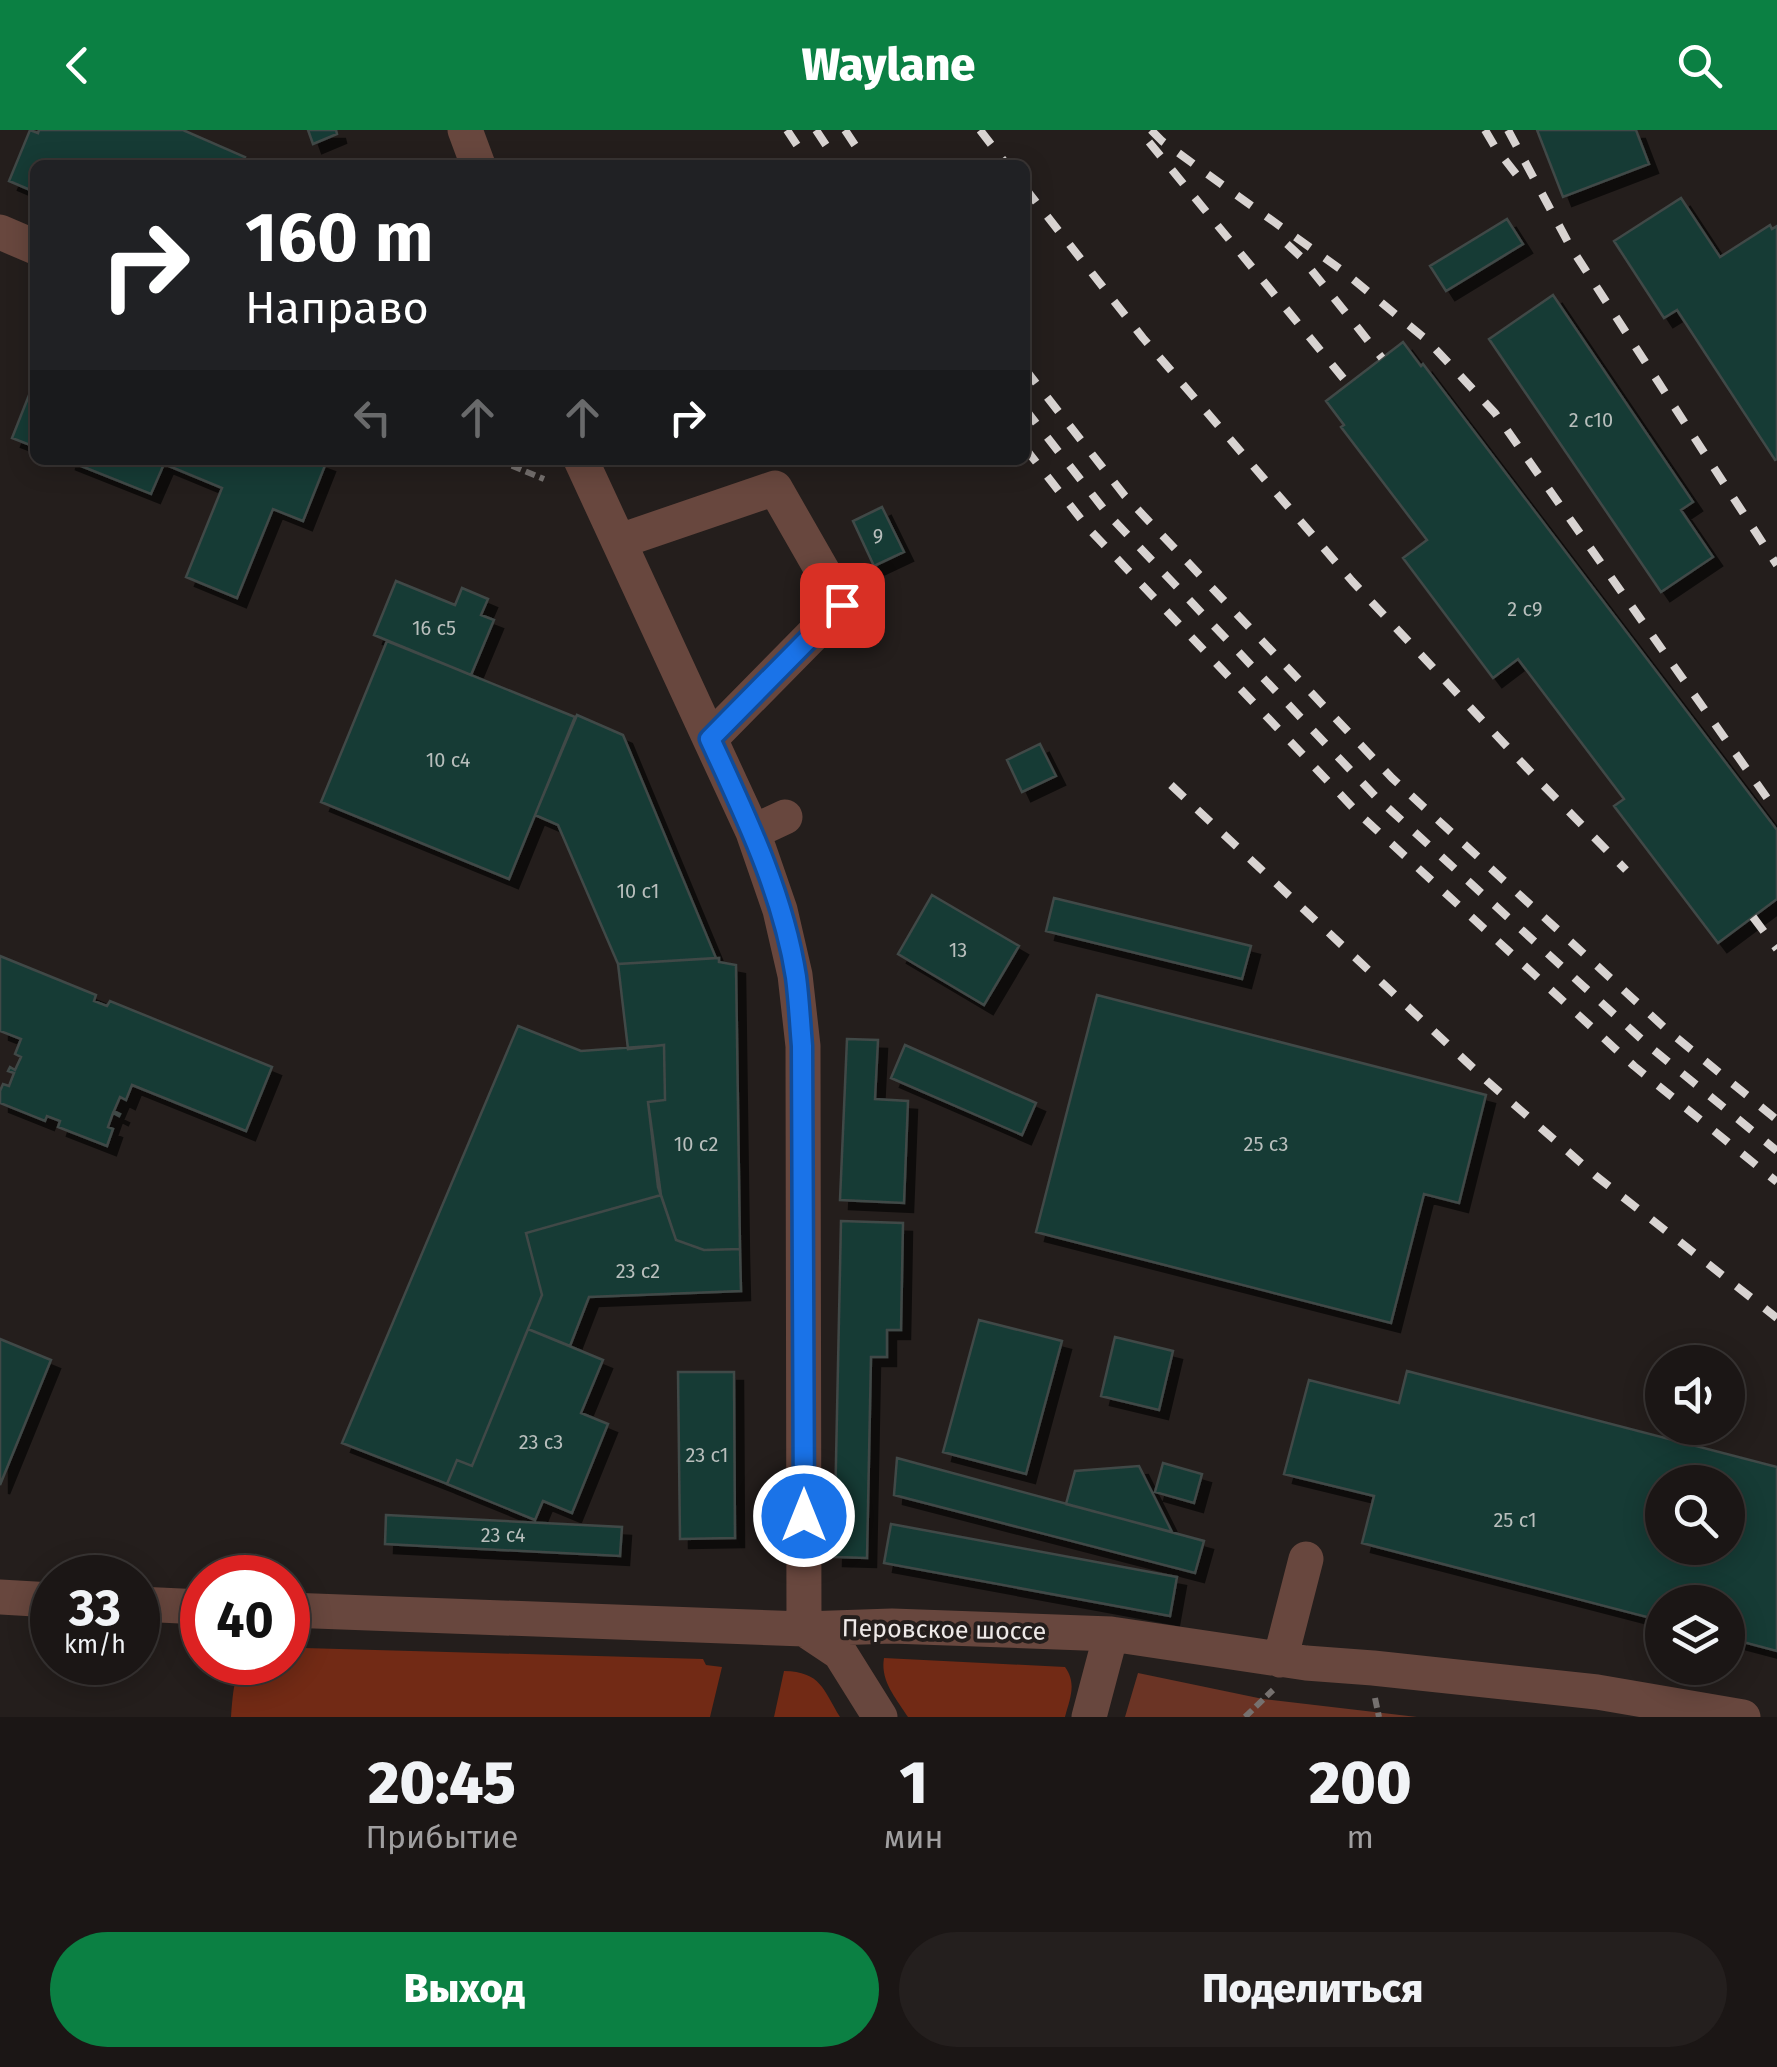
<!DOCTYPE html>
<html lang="ru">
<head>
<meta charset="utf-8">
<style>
	body { margin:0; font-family:"Fira Sans",sans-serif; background:#241f1e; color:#f1f3f6; height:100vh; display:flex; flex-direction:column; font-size:38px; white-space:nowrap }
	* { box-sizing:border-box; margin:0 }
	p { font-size:32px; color:#a09fa0 }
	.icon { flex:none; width:55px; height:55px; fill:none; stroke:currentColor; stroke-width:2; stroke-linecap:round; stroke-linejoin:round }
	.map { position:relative; height:1587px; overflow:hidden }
	.side { display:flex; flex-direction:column; background:#1b1615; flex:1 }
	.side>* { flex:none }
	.guide { position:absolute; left:30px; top:30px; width:1000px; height:305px; border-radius:15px; box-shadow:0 5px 25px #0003,0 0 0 2px #393534; background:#202124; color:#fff; overflow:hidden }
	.tools { position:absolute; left:1645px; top:1215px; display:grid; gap:20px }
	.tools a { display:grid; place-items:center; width:100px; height:100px; border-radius:50%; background:#1b1615; box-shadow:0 5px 25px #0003,0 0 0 2px #393534; font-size:50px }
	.speed { position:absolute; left:30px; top:1425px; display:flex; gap:20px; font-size:50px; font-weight:700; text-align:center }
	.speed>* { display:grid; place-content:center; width:130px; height:130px; border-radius:50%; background:#1b1615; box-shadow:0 5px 25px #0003,0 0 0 2px #393534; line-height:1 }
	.speed small { font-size:25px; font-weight:400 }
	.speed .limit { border:15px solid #d22; background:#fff; color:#111 }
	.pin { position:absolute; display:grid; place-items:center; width:85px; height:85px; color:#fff; margin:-42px; border-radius:20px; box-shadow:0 5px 15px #0006 }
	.me { position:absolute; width:110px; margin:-55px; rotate:0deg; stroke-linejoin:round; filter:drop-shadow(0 0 8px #0008) }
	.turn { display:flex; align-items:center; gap:35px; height:210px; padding:0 50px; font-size:45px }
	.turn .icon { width:130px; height:130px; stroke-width:2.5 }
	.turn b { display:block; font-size:70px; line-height:85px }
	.lanes { display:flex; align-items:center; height:95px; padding:0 50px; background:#0003; justify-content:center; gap:50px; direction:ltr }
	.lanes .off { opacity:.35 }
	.eta { display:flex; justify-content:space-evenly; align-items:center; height:170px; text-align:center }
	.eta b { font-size:60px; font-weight:800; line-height:70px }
	.action { display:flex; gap:20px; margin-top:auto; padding:20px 50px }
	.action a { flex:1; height:115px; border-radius:60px; background:#0b8043; color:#fff; font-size:40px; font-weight:800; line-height:115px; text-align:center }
	.action a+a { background:#241f1e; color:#f1f3f6 }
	header { display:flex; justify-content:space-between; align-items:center; height:130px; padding:0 50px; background:#0b8043; color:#fff; font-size:45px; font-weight:800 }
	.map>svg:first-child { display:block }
	.green { fill:#6b3425 }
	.forest { fill:#722a15 }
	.building { fill:#173b36; stroke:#414847; stroke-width:2.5; fill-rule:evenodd; filter:url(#shadow) }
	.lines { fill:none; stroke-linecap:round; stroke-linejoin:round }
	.path { stroke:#76716f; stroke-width:6; stroke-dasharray:10 5; stroke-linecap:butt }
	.minor { stroke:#68473e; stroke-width:35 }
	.rail { stroke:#d8d3d1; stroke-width:8; stroke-dasharray:18 18; stroke-linecap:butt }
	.route-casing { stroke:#114b97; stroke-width:25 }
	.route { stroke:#1a73e8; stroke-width:18 }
	.labels { text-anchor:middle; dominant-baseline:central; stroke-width:8; stroke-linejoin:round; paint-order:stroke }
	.number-label { font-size:20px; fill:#b8bebc }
	.street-label { font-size:25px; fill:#eee9e8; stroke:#241e1c }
</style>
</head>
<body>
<header><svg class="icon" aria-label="back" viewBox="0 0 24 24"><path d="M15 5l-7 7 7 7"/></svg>Waylane<svg class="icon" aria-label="search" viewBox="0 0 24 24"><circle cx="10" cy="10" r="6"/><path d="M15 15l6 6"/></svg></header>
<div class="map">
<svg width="1777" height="1587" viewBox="0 0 1777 1587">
	<defs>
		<filter id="shadow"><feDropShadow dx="9" dy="9" stdDeviation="0" flood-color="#0009"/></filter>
	</defs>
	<rect width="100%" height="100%" fill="#241e1c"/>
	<path class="green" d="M 1138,1543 L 1263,1569 L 1417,1587 L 1125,1587 Z"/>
	<path class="forest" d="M 304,1518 L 703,1529 L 706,1535 L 722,1537 L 710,1587 L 231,1587 C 235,1535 236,1532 288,1532 L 288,1520 Z
		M 884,1528 L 1065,1537 C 1077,1554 1070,1568 1065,1587 L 908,1587 C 896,1568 880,1551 884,1528 Z
		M 784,1541 C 821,1542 823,1559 840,1587 L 774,1587 Z"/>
	<path class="building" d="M 30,0 L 38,3 L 39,0 L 183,0 L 245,27 L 241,35 L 35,35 L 35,62 L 9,51 Z
		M 308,0 L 336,0 L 337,4 L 313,14 Z
		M 1537,0 L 1636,0 L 1649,34 L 1563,67 Z
		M 1681,68 L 1720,127 L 1770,95 L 1772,99 L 1777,96 L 1777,329 L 1775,330 L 1677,180 L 1664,188 L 1614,111 Z
		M 1507,89 L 1523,114 L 1446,161 L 1430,136 Z
		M 1553,165 L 1693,372 L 1681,380 L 1713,427 L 1661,462 L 1489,209 Z
		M 1403,212 L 1421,236 L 1423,234 L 1777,700 L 1777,769 L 1718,813 L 1614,676 L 1624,669 L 1518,529 L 1493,548 L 1403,428 L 1427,410 L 1341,297 L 1344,295 L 1326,271 Z
		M 35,250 L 35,317 L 12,308 Z
		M 66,330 L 318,330 L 326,333 L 303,391 L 273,379 L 237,468 L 186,447 L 222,358 L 164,334 L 151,364 Z
		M 882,377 L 904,422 L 874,436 L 853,391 Z
		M 396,451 L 455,475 L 462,458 L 488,469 L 481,485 L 494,490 L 471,545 L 374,505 Z
		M 387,511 L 575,587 L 509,749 L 321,672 Z
		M 577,585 L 623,605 L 716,828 L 618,834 L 558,695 L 535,685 Z
		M 1040,614 L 1056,646 L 1022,662 L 1007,630 Z
		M 932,765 L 1019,816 L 984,875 L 898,824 Z
		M 1054,768 L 1251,816 L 1242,849 L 1046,801 Z
		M 0,826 L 96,865 L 94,871 L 107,876 L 110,871 L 272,937 L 246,1001 L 132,955 L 126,970 L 120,967 L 114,981 L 120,984 L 119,986 L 113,983 L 108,997 L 113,999 L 107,1016 L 58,997 L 60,991 L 47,986 L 45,991 L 0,973 L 0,961 L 3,954 L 9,956 L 14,943 L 8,941 L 10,937 L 15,940 L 21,927 L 15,924 L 21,909 L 0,901 Z
		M 719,828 L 719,832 L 736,835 L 740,1119 L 704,1120 L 676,1110 L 658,1057 L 648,972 L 665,970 L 664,915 L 628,919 L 618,834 Z
		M 1097,865 L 1486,965 L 1459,1073 L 1424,1064 L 1391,1193 L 1036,1102 Z
		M 518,896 L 581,921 L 664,915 L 665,970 L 648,972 L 661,1065 L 526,1103 L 542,1165 L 472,1336 L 457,1330 L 447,1354 L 342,1313 Z
		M 847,909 L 878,910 L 875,969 L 908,971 L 904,1073 L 840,1070 Z
		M 905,915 L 1036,973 L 1022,1005 L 891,948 Z
		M 661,1065 L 676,1110 L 704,1120 L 740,1119 L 741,1161 L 589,1167 L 570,1216 L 528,1199 L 542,1165 L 526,1103 Z
		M 841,1091 L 903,1093 L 901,1200 L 887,1200 L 887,1227 L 871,1227 L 867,1428 L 834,1427 Z
		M 979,1190 L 1062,1211 L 1026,1344 L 943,1322 Z
		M 528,1199 L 603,1230 L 581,1283 L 608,1294 L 572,1383 L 543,1371 L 535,1390 L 447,1354 L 457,1330 L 472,1336 Z
		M 1115,1207 L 1173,1221 L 1159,1280 L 1101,1266 Z
		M 0,1209 L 51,1230 L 0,1355 Z
		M 1407,1241 L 1777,1337 L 1777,1521 L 1728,1508 L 1728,1472 L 1662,1472 L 1662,1491 L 1362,1413 L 1374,1366 L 1284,1344 L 1309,1250 L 1399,1273 ZM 1662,1352 L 1728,1352 L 1728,1418 L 1662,1418 Z
		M 678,1242 L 734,1242 L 735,1408 L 680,1409 Z
		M 897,1328 L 1204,1411 L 1195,1443 L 894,1365 Z
		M 1163,1333 L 1202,1344 L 1194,1373 L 1155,1362 Z
		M 1139,1336 L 1172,1402 L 1066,1374 L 1075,1341 Z
		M 386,1385 L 622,1397 L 620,1426 L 385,1414 Z
		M 891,1394 L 1177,1447 L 1170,1486 L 884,1433 Z"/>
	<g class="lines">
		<path class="path" d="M 498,330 L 544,349
			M 1375,1568 L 1379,1587
			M 1245,1587 L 1273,1560"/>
		<path class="minor" d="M 465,0 L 478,35
			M 0,102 L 35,117
			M 581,330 L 753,702 L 780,780 L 795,845 L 803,916 L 804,1499
			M 620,411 L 775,358 L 842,475 L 710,609
			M 753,702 L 785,687
			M 0,1467 L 52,1470
			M 138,1474 L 202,1477
			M 288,1480 L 804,1499 L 892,1496 L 1111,1504 L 1306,1533 L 1373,1538 L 1597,1562 L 1743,1587
			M 804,1499 L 840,1523 L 880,1587
			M 1280,1530 L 1306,1429
			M 1089,1587 L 1111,1504"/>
		<path class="rail" d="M 787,0 L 810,35
			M 816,0 L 839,35
			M 845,0 L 868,35
			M 980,0 L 1007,35
			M 1151,0 L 1162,11 L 1228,59 L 1343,141 L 1428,211 L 1495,283 L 1777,682
			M 1485,0 L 1495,17 L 1523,53
			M 1508,0 L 1570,116 L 1777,435
			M 1149,12 L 1348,254
			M 1025,58 L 1143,208 L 1352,451 L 1540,652 L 1626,740
			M 1287,114 L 1301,127 L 1382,228
			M 1025,239 L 1125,366 L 1392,648 L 1666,899 L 1777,990
			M 1025,279 L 1106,382 L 1375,666 L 1650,917 L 1777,1021
			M 1025,318 L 1088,398 L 1358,683 L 1634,936 L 1777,1052
			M 1171,655 L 1487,951 L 1596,1046 L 1777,1188
			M 1753,787 L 1777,819"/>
	</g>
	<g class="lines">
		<g class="route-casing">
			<path id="route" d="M 804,1386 L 802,916 C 800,893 799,870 796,847 C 783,763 745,685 710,609 L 842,475"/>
		</g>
		<use href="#route" class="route"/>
	</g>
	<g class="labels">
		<g class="number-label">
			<text x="1591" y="290">2 с10</text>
			<text x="878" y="406">9</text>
			<text x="1525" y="479">2 с9</text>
			<text x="434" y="498">16 с5</text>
			<text x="448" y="630">10 с4</text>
			<text x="638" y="761">10 с1</text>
			<text x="958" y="820">13</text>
			<text x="696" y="1014">10 с2</text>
			<text x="1266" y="1014">25 с3</text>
			<text x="638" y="1141">23 с2</text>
			<text x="541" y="1312">23 с3</text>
			<text x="707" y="1325">23 с1</text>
			<text x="1515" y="1390">25 с1</text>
			<text x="503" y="1405">23 с4</text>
		</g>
		<g class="street-label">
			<text transform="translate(944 1500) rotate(1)">Перовское шоссе</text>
		</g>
	</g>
</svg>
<div class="tools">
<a><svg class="icon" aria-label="sound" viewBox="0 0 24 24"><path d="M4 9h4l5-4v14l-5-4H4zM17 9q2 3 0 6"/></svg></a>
<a><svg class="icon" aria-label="search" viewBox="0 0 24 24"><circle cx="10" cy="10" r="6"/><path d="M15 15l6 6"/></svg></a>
<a><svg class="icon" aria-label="layers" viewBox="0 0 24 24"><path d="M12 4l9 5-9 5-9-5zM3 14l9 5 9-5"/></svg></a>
</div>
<div class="speed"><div>33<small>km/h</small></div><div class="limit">40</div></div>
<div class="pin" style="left:842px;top:475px;background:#d93025"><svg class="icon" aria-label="arrive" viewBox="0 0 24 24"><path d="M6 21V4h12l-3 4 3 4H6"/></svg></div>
<svg class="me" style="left:804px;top:1386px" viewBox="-20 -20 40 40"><circle r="17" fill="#1a73e8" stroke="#fff" stroke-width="3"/><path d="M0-11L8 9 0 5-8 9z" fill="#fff"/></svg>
<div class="guide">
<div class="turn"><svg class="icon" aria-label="right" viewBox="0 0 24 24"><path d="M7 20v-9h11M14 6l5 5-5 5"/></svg><div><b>160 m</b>Направо</div></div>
<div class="lanes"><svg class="icon off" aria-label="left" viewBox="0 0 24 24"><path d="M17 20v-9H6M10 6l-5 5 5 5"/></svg><svg class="icon off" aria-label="ahead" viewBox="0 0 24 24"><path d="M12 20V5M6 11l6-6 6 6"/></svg><svg class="icon off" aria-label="ahead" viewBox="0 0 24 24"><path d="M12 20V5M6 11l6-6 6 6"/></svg><svg class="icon" aria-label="right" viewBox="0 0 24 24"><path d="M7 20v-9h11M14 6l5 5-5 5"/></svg></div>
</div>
</div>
<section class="side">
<div class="eta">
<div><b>20:45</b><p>Прибытие</p></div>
<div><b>1</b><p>мин</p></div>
<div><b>200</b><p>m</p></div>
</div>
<div class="action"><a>Выход</a><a>Поделиться</a></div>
</section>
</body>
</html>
